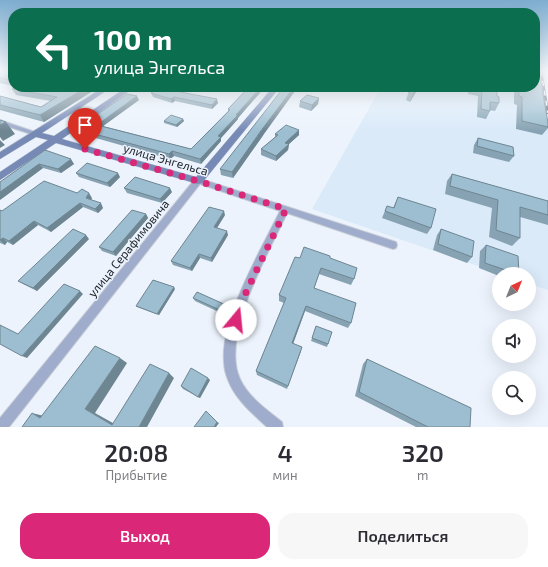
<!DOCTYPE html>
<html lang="ru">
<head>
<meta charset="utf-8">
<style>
	body { margin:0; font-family:"Exo 2",sans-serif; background:#f7f7f7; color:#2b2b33; height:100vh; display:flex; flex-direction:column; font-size:15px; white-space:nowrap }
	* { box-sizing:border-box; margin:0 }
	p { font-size:13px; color:#7c7c81 }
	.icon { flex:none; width:22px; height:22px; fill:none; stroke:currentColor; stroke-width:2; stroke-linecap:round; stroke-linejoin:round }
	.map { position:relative; height:427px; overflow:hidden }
	.sheet { display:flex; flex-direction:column; background:#fff; flex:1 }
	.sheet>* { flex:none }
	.hud { position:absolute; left:8px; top:8px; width:532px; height:84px; border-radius:16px; box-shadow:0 4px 16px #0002; background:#0b6e4f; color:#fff; overflow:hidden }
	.needle { width:26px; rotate:43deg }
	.controls { position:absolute; left:492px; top:267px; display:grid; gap:8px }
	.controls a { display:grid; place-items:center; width:44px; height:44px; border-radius:50%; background:#fff; box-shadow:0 4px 16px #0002; font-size:20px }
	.pin { position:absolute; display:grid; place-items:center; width:34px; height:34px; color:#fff; margin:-41px -17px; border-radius:50% 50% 50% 0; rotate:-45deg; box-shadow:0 0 4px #0007 }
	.pin .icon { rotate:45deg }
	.me { position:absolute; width:44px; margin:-22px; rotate:17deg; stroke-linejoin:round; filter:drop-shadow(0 0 3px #0008) }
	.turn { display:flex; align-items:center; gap:14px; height:84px; padding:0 20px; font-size:18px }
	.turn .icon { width:52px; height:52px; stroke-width:2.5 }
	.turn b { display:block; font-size:28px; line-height:34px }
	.eta { display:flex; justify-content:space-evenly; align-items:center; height:68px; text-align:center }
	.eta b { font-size:24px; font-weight:600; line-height:28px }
	.button { display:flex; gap:8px; margin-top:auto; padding:8px 20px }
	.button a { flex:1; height:46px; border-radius:16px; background:#db2777; color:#fff; font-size:16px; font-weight:600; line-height:46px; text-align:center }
	.button a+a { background:#f7f7f7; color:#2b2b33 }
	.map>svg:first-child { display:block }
	.built { fill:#daeaf9 }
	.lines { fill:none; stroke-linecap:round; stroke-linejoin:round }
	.street-casing { stroke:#c7ced7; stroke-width:2 }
	.secondary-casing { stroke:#c7ced7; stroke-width:1 }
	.street { fill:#9faccb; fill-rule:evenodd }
	.secondary { fill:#778ab6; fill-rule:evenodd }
	.rail-casing { stroke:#646b74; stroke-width:2.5 }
	.rail { stroke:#ecf3fc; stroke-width:1.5; stroke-dasharray:5; stroke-linecap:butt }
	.wall { fill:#87a3b3 }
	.shaded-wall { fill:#6e8592 }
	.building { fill:#9dbed0; stroke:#6e8592 }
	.route { stroke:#db2777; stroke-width:7; stroke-dasharray:0 12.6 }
	.labels { text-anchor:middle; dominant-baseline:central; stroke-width:3; stroke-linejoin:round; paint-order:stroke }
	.street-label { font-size:12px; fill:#20272f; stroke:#ecf3fc }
</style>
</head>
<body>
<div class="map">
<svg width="548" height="427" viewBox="0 0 548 427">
	<rect width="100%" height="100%" fill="#ecf3fc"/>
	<path class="built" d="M 535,71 L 542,71 L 548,122 L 548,290 L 529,284 L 529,274 L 501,274 L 312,209 L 381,87 L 535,87 Z"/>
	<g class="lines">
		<g class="street-casing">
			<path id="street" d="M 0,120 L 38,133 L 39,134 L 38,135 L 34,135 L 0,124 Z
				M 195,179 L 201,179 L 396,242 L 397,245 L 396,248 L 393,249 L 287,213 C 269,252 220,336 240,379 C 248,397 267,410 282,422 L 283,427 L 267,427 C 253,414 235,399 228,380 C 226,375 224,368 224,362 C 220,319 261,250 280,211 L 200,184 L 9,427 L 0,427 L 0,418 Z"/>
		</g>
		<g class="secondary-casing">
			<path id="secondary" d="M 104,87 L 112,87 L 42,133 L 54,136 L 127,87 L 135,87 L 62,139 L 196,177 L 273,87 L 280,87 L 202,183 L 198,184 L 56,143 L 0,180 L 0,172 L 48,140 L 36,137 L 0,159 L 0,152 Z"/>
		</g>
		<use href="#street" class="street"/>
		<use href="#secondary" class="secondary"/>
		<g class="rail-casing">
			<path id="rail" d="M 541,71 L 548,113"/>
		</g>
		<use href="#rail" class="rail"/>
	</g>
	<path class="wall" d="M 0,71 L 13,71 L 13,86 L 0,83 Z
		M 99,87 L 44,122 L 0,110 L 0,96 L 41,107 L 51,101 L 16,95 L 12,89 Z
		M 249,87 L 265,87 L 238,118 L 238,119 L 221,138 L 221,141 L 201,164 L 174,156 L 170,159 L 78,133 L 76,129 L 139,100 L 103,126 L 191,149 L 228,111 L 228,109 Z
		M 405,87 L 419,87 L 410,102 L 406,100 L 409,91 L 404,90 Z
		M 446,87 L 497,87 L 497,96 L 499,103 L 495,111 L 490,110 L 490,111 L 486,119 L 477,117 L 478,96 L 468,94 L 468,92 Z
		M 514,87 L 535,87 L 548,123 L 548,128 L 542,135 L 516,129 L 517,105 L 514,104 Z
		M 177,89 L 183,92 L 218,103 L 212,109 L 175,101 L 172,103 L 153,97 L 151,93 Z
		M 319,98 L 318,104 L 311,111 L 299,107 L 300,101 Z
		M 183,119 L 184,121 L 177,127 L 164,123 L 164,121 Z
		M 264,134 L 233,178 L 221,175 L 220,169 Z
		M 275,134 L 299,135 L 289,144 L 288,150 L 276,161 L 261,155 L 261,149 L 275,137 Z
		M 478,138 L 514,156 L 509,162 L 473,153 L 474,145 Z
		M 45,150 L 74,164 L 61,173 L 43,168 L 0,200 Z
		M 76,173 L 120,177 L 110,187 L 79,177 Z
		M 452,174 L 548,201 L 548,225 L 520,217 L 520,238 L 512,246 L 489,237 L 492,208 L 445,194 L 447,181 Z
		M 124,188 L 172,192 L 162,203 L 127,193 Z
		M 77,193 L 92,198 L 91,200 L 103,208 L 98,213 L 83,207 L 51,232 L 38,225 L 13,245 L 7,242 L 5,245 L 0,243 L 0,210 L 2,211 Z
		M 398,197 L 431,228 L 427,234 L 382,218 L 387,206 L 393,208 Z
		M 146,214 L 148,218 L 116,256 L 102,251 L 99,247 Z
		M 225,215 L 217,228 L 228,235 L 212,262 L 200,258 L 192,271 L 173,265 L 171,261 Z
		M 441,229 L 472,257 L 467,263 L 433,250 L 437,235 Z
		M 89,239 L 37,291 L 23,284 L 18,281 Z
		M 486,245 L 519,274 L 499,274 L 499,276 L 479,268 L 480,251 Z
		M 300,258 L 330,258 L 354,279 L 351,285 L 319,274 L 314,289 L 351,323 L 348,328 L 305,311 L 293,343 L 301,351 L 287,389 L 257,375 L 256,371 L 284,303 L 279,301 L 279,295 Z
		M 175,289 L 159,315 L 137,307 L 136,306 Z
		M 193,298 L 227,308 L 223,314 L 195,301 Z
		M 316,326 L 328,344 L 327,347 L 311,341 Z
		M 367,359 L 470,427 L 416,427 L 355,396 L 363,364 Z
		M 210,380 L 200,398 L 183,389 L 181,386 Z"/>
	<path class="shaded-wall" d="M 87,87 L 99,87 L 44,122 L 40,115 Z
		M 173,87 L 179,87 L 173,92 L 172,88 Z
		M 262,87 L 265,87 L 238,118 L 238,119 L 221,138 L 221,141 L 201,164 L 200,159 L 236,115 Z
		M 294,87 L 298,87 L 264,134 L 233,178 L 232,172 L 263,128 Z
		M 417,87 L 419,87 L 410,102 L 413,94 Z
		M 137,96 L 139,100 L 99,129 L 97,125 Z
		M 174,97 L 175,101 L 172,103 L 171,99 Z
		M 319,98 L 318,104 L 311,111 L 312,105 Z
		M 217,99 L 218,103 L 212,109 L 212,105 Z
		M 183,119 L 184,121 L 177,127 L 176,125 Z
		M 6,122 L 15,134 L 3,141 L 0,137 L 0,125 Z
		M 299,130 L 299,135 L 289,144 L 288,150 L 276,161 L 276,156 L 285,143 Z
		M 0,140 L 5,145 L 0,148 Z
		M 172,151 L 174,156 L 170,159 L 169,154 Z
		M 71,159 L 74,164 L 61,173 L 58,169 Z
		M 39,164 L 43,168 L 0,200 L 0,192 Z
		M 118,173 L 120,177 L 110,187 L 107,183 Z
		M 170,188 L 172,192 L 162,203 L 160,199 Z
		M 89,193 L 92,198 L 89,202 L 86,198 Z
		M 80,203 L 83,207 L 51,232 L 47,228 Z
		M 101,203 L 103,208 L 98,213 L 95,209 Z
		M 224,211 L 225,215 L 215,231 L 214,227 Z
		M 146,214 L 148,218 L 116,256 L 113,252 Z
		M 34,221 L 38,225 L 13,245 L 9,241 Z
		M 227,231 L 228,235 L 212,262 L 211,258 Z
		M 86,235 L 89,239 L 37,291 L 33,288 Z
		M 3,238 L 7,242 L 5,245 L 0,240 Z
		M 199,254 L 200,258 L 192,271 L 190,268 Z
		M 174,287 L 175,289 L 159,315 L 157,314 Z
		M 80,291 L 83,294 L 27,358 L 22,356 Z
		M 226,305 L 227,308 L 223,314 L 222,311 Z
		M 306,306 L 305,311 L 292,347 L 292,343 Z
		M 302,347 L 301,351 L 287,389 L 288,386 Z
		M 120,358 L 127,363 L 95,413 L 120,427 L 112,425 L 85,409 Z
		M 169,373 L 174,378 L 147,427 L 139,427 Z
		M 208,378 L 210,380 L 200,398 L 198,397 Z
		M 32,413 L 44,416 L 40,418 Z
		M 217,422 L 219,423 L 216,427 L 214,427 Z"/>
	<path class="building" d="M 0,71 L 13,71 L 13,81 L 0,78 Z
		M 535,71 L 539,71 L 548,123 L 548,127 L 522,121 L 522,97 L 519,96 L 519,87 L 535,87 Z
		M 15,87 L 87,87 L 40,115 L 0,105 L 0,96 L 41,107 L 57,97 L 12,89 Z
		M 160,87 L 173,87 L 172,88 L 182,90 L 180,92 L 217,99 L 212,105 L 174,97 L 171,99 L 151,93 Z
		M 249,87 L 261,87 L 236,115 L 238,115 L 218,136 L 221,137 L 200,159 L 172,151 L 169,154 L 76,129 L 127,94 L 137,96 L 97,125 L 191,149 L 230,110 L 228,109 Z
		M 284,87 L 294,87 L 263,128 L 232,172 L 220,169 Z
		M 411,87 L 417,87 L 413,94 L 408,92 Z
		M 474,87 L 497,87 L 497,96 L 499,97 L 499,103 L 490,102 L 490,111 L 481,109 L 482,89 Z
		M 307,95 L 319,98 L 312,105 L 300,101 Z
		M 171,115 L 183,119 L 176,125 L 164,121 Z
		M 0,120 L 6,122 L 0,125 Z
		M 286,125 L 299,130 L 285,143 L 289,144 L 276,156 L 261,149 L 278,135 L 275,134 Z
		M 478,138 L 513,147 L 514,156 L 477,146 Z
		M 45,150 L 71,159 L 58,169 L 39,164 L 0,192 L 0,182 Z
		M 87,163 L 118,173 L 107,183 L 76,173 Z
		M 452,174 L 548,201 L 548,215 L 520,207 L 520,238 L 496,230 L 498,200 L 450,186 Z
		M 135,177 L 170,188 L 160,199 L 124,188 Z
		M 44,181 L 77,193 L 82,189 L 89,193 L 86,198 L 101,203 L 95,209 L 80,203 L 47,228 L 34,221 L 9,241 L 3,238 L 0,240 L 0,210 L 2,211 Z
		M 398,197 L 436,209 L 431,228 L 385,211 L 387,206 L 394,208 Z
		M 209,207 L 224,211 L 214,227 L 227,231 L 211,258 L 199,254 L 190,268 L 171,261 Z
		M 132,210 L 146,214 L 113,252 L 99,247 Z
		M 73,229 L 86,235 L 33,288 L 18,281 Z
		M 441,229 L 474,241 L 472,257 L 438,244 Z
		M 486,245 L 518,256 L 519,274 L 517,274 L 485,263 Z
		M 304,247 L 330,256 L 330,258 L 357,268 L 354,279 L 321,268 L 314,288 L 356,303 L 351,323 L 306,306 L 292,343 L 302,347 L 288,386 L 256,371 L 286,298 L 279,295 L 295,257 L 300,258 Z
		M 153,280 L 174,287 L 157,314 L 136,306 Z
		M 64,284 L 80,291 L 22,356 L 0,344 L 0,325 L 18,334 Z
		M 197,292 L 226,305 L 222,311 L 193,298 Z
		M 316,326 L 332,332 L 328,344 L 312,338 Z
		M 95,346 L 120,358 L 85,409 L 112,425 L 150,364 L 169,373 L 139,427 L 22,427 L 32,413 L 40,418 Z
		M 367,359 L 471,408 L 470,427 L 428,427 L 359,392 Z
		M 191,368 L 208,378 L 198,397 L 181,386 Z
		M 206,411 L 217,422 L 214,427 L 194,427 Z"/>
	<linearGradient id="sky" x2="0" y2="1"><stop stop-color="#7dadd0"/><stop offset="0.54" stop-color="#f6fafe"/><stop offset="1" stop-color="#f6fafe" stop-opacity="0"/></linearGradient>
	<rect width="548" height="131" fill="url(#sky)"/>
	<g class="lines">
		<path class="route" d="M 85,149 L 198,181 L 286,209 L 239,307 L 236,320"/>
	</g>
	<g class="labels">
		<g class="street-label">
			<text transform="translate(166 159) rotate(16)">улица Энгельса</text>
			<text transform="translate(128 248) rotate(-51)">улица Серафимовича</text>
		</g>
	</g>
</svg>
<div class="controls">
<a><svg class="needle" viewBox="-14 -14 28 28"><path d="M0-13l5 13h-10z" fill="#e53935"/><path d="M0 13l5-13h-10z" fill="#7c7c81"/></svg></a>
<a><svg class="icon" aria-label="sound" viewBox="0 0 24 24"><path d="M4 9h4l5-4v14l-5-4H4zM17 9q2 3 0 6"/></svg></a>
<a><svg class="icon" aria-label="search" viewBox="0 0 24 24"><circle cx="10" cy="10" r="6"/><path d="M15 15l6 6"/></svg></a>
</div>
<div class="pin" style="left:85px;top:149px;background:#d93025"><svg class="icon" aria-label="arrive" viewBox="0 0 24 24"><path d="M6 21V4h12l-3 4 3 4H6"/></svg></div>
<svg class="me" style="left:236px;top:320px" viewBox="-20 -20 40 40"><circle r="19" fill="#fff"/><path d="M0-13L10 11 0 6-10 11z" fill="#db2777"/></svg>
<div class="hud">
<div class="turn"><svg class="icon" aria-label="left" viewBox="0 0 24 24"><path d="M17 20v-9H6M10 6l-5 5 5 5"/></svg><div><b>100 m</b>улица Энгельса</div></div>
</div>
</div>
<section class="sheet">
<div class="eta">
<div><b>20:08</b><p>Прибытие</p></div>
<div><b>4</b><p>мин</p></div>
<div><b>320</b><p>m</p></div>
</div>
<div class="button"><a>Выход</a><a>Поделиться</a></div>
</section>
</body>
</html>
